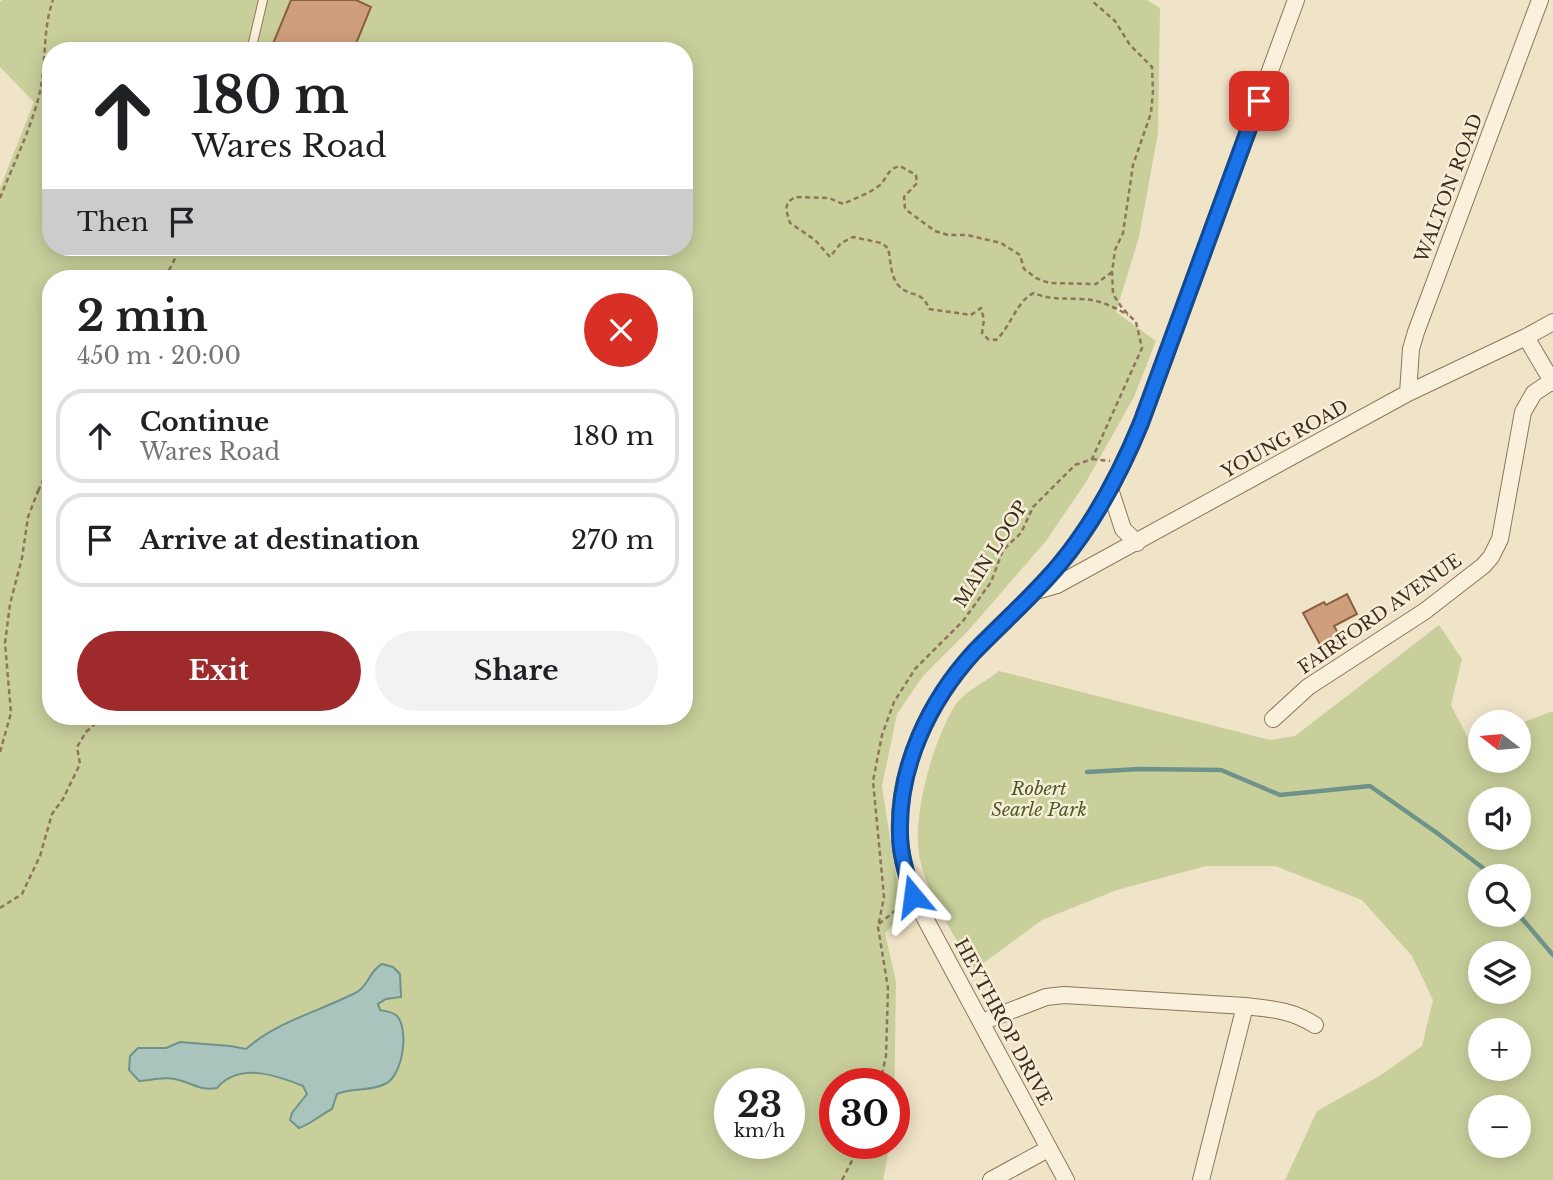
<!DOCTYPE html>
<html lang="en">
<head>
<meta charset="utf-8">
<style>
	body { margin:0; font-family:"Libre Baskerville",serif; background:#f2f2f2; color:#202124; height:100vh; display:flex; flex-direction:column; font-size:26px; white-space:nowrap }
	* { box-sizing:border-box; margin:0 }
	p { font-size:23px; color:#757577 }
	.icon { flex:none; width:38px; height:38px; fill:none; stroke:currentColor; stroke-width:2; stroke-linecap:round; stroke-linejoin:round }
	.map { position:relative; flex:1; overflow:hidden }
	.details { position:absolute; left:42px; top:270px; width:651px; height:455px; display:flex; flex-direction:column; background:#fff; border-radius:28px; box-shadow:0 4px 18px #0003 }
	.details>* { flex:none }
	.hud { position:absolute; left:42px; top:42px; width:651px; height:214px; border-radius:28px; box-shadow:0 4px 18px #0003; background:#fff; color:#202124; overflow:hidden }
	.needle { width:46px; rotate:286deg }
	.fabs { position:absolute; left:1468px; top:710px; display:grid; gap:14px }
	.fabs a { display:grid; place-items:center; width:63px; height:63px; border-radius:50%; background:#fff; box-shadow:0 4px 18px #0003; font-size:35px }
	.speed { position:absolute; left:714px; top:1068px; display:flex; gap:14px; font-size:35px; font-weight:700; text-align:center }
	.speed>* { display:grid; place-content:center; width:91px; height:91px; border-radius:50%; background:#fff; box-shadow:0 4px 18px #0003; line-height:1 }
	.speed small { font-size:18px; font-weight:400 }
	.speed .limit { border:10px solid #d22; background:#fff; color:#111 }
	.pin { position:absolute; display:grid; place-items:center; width:60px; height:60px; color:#fff; margin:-30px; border-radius:14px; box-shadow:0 4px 10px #0006 }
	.me { position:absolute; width:77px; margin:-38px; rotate:344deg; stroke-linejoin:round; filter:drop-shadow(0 0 5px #0008) }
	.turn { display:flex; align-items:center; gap:24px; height:147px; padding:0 35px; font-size:32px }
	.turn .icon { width:91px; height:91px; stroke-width:2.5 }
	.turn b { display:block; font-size:49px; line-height:60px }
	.then { display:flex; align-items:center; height:66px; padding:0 35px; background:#0003; gap:14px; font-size:26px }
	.round { display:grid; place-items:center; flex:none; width:74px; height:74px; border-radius:37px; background:#f2f2f2 }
	.head { display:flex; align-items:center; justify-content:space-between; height:119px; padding:0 35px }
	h1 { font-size:42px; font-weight:700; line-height:52px }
	.action { display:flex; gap:14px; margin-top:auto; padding:14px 35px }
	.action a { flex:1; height:80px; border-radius:42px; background:#9e2a2b; color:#fff; font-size:28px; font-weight:700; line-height:80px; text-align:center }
	.action a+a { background:#f2f2f2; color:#202124 }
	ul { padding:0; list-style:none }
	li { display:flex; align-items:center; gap:21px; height:94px; margin:0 14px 10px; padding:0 21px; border:4px solid #e0e0e0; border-radius:28px }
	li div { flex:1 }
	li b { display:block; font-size:26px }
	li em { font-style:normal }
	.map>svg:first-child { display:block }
	.green { fill:#c9cf9b; fill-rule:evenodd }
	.water { fill:#a9c4bc; stroke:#6f938a; stroke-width:2 }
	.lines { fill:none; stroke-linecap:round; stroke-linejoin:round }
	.stream { stroke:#6f938a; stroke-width:4.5 }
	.building { fill:#cf9f7d; stroke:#8d5f41; stroke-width:2 }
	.lane-casing { stroke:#8d765c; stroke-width:10 }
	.street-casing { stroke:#8d765c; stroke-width:18 }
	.path { stroke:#8d765c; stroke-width:2.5; stroke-dasharray:5 3.5; stroke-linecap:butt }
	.lane { stroke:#faf1dc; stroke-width:8 }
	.street { stroke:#faf1dc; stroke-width:16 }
	.route-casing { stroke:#114b97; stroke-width:18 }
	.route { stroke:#1a73e8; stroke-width:12 }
	.labels { text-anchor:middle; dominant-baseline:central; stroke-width:5; stroke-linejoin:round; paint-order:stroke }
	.street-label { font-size:18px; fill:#3d2e20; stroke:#f7eed8 }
	.park-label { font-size:18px; font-style:italic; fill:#4d5a26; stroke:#f7eed8 }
</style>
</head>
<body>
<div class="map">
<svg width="1553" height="1180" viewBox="0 0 1553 1180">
	<rect width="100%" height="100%" fill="#f0e4c8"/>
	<path class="green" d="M 2,0 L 1147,0 L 1160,8 L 1158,133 L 1139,237 L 1116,312 L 1156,341 L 1134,397 L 1086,482 L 1046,541 L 968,631 L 923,676 L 897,714 L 882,786 L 902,914 L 885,933 L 896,982 L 894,1119 L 894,1083 L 835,1083 L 835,1143 L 890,1143 L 883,1180 L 0,1180 L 0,188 L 34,102 L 0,67 L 0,2 ZM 51,51 L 684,51 L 684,247 L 51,247 ZM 51,278 L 684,278 L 684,716 L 51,716 ZM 730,1083 L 789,1083 L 789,1143 L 730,1143 Z
		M 1439,625 L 1462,659 L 1451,705 L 1470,742 L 1480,738 L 1480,761 L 1519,761 L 1519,724 L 1553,711 L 1553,1180 L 1285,1180 L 1317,1111 L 1381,1075 L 1422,1046 L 1433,1000 L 1412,956 L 1362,900 L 1275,866 L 1206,866 L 1117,890 L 1042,920 L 974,970 C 955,936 931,902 921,864 C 909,824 933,739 956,704 C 963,693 988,680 999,671 L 1270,740 L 1295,736 ZM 1480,800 L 1519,800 L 1519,838 L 1480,838 ZM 1480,877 L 1519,877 L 1519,915 L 1480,915 ZM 1480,954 L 1519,954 L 1519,992 L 1480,992 ZM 1480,1031 L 1519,1031 L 1519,1069 L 1480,1069 ZM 1480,1108 L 1519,1108 L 1519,1146 L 1480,1146 Z"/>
	<path class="water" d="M 382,964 L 393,967 L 400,974 L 401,997 L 386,999 L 378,1004 L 380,1010 C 385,1011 392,1012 396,1015 C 410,1028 403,1076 385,1084 C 370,1092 352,1087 337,1094 L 332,1109 C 320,1115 311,1124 299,1128 L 290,1120 L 292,1113 L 307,1094 L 303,1086 C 276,1075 239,1062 217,1088 C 201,1091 194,1084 179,1080 C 166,1076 153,1080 139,1081 L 129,1070 L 130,1056 L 138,1048 L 166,1048 L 180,1042 L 230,1046 L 246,1049 C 277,1021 321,1011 357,992 C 369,985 369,971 382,964 Z"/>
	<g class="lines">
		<path class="stream" d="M 1087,772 L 1140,769 L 1221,770 L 1280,795 L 1370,786 L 1437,833 L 1483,868 L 1489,877
			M 1519,915 L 1553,955"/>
	</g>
	<path class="building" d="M 291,0 L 356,0 L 371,7 L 353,51 L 270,51 Z
		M 1347,594 L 1357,614 L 1334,626 L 1342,640 L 1323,650 L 1303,613 L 1324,602 L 1326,605 Z"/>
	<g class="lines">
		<g class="lane-casing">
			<path id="lane" d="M 251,51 L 263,0"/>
		</g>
		<g class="street-casing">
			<path id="street" d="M 1526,337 L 1553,383
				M 1408,393 L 1411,349 L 1416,332 L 1540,0
				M 1110,489 L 1123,529 L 1137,543
				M 1036,591 L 1057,585 L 1408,393 L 1526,337 L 1553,322
				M 1273,719 L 1308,687 L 1425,611 L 1483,566 L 1491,557 L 1500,539 L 1523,412 L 1534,393 L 1552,381
				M 1245,1006 C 1272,1009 1292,1010 1315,1025
				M 982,1022 L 1046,997 L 1064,995 L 1245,1006 L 1201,1180
				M 991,1180 L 1048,1149
				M 1066,1180 L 913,896 C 907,876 900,855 900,834 C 897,767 930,701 974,652 C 1002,623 1033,596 1059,565 C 1095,522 1120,474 1141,423 L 1296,0"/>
		</g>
		<path class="path" d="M 0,198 C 13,165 30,131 39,96 C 47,64 42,30 53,0
			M 1112,272 L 1096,284 L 1049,283 L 1036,278 L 1024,269 L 1020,255 L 1001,243 L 967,235 L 948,235 L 935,231 L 905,209 L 904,197 L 917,183 L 916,175 L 900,166 C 887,169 888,177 880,185 C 869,194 855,198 843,204 L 829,198 L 795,197 L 788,202 L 786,209 L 790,223 L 815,240 L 830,257 L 841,243 L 853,237 L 881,243 L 888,248 C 891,260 890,277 899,286 C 910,298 922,289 929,309 L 971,315 L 981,308 L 984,320 L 982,333 L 988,339 L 996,340 C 1010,328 1017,300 1034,293 C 1050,300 1063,298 1079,299 C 1098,299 1112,306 1128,315
			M 165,278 L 181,247
			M 1092,459 L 1110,461
			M 38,491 L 51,464
			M 0,752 L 11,713 L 5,643 L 10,604 L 22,558 L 28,517 L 38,491 L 51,495
			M 0,908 L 22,894 L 40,856 L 52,814 L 63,799 L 80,764 L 77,747 L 86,732 L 104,716
			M 879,924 L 901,906
			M 880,1083 L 886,1056 L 888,988 L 878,927 L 884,897 L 873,781 L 882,735 L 894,702 L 915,669 L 963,621 L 991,582 L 1003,550 L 1021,533 L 1033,507 L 1075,465 L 1092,459 L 1142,348 L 1136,322 L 1122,308 L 1113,294 L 1112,272 L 1115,250 L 1123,233 L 1133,165 L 1151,113 L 1153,91 L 1152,67 L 1130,45 L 1115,21 L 1091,0
			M 842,1180 L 861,1143"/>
		<use href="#lane" class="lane"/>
		<use href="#street" class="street"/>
	</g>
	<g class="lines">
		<g class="route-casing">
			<path id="route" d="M 913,896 C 907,876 900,855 900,834 C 898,767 929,701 974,652 C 1002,623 1033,596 1059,565 C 1095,522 1120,474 1141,423 L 1259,101"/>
		</g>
		<use href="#route" class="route"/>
	</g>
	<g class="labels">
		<g class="street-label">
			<text transform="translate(1449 188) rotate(-69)">WALTON ROAD</text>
			<text transform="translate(1285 439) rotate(-29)">YOUNG ROAD</text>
			<text transform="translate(991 554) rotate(-58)">MAIN LOOP</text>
			<text transform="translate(1380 614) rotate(-35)">FAIRFORD AVENUE</text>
			<text transform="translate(1003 1022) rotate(62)">HEYTHROP DRIVE</text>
		</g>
		<g class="park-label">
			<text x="1039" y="789">Robert<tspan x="1039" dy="21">Searle Park</tspan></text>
		</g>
	</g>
</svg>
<div class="fabs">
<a><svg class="needle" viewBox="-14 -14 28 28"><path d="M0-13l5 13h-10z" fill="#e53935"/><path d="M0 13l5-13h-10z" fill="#757577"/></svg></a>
<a><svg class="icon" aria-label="sound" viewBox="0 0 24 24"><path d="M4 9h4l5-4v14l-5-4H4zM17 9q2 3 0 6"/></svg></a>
<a><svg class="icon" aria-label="search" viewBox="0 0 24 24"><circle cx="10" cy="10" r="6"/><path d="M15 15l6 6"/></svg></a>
<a><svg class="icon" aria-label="layers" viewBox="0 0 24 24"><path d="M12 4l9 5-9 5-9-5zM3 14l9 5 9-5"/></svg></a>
<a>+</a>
<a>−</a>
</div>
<div class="speed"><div>23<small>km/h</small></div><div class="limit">30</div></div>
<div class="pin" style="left:1259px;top:101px;background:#d93025"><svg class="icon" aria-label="arrive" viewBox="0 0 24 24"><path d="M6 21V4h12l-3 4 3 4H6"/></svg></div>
<svg class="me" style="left:913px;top:896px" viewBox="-20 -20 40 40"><path d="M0-17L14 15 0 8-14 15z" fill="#1a73e8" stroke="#fff" stroke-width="4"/></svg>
<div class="hud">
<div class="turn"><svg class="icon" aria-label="ahead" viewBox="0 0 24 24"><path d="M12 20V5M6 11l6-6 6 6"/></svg><div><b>180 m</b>Wares Road</div></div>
<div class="then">Then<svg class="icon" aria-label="arrive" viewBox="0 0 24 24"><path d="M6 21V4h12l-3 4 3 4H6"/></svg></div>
</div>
<section class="details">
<div class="head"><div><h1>2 min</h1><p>450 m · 20:00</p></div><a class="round" style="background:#d93025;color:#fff"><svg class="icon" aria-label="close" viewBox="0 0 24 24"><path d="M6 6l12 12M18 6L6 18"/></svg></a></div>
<ul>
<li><svg class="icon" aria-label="ahead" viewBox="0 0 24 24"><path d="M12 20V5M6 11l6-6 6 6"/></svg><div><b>Continue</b><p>Wares Road</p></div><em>180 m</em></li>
<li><svg class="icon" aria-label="arrive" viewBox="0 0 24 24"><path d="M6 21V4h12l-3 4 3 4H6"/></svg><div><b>Arrive at destination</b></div><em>270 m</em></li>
</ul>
<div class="action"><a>Exit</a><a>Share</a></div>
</section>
</div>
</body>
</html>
